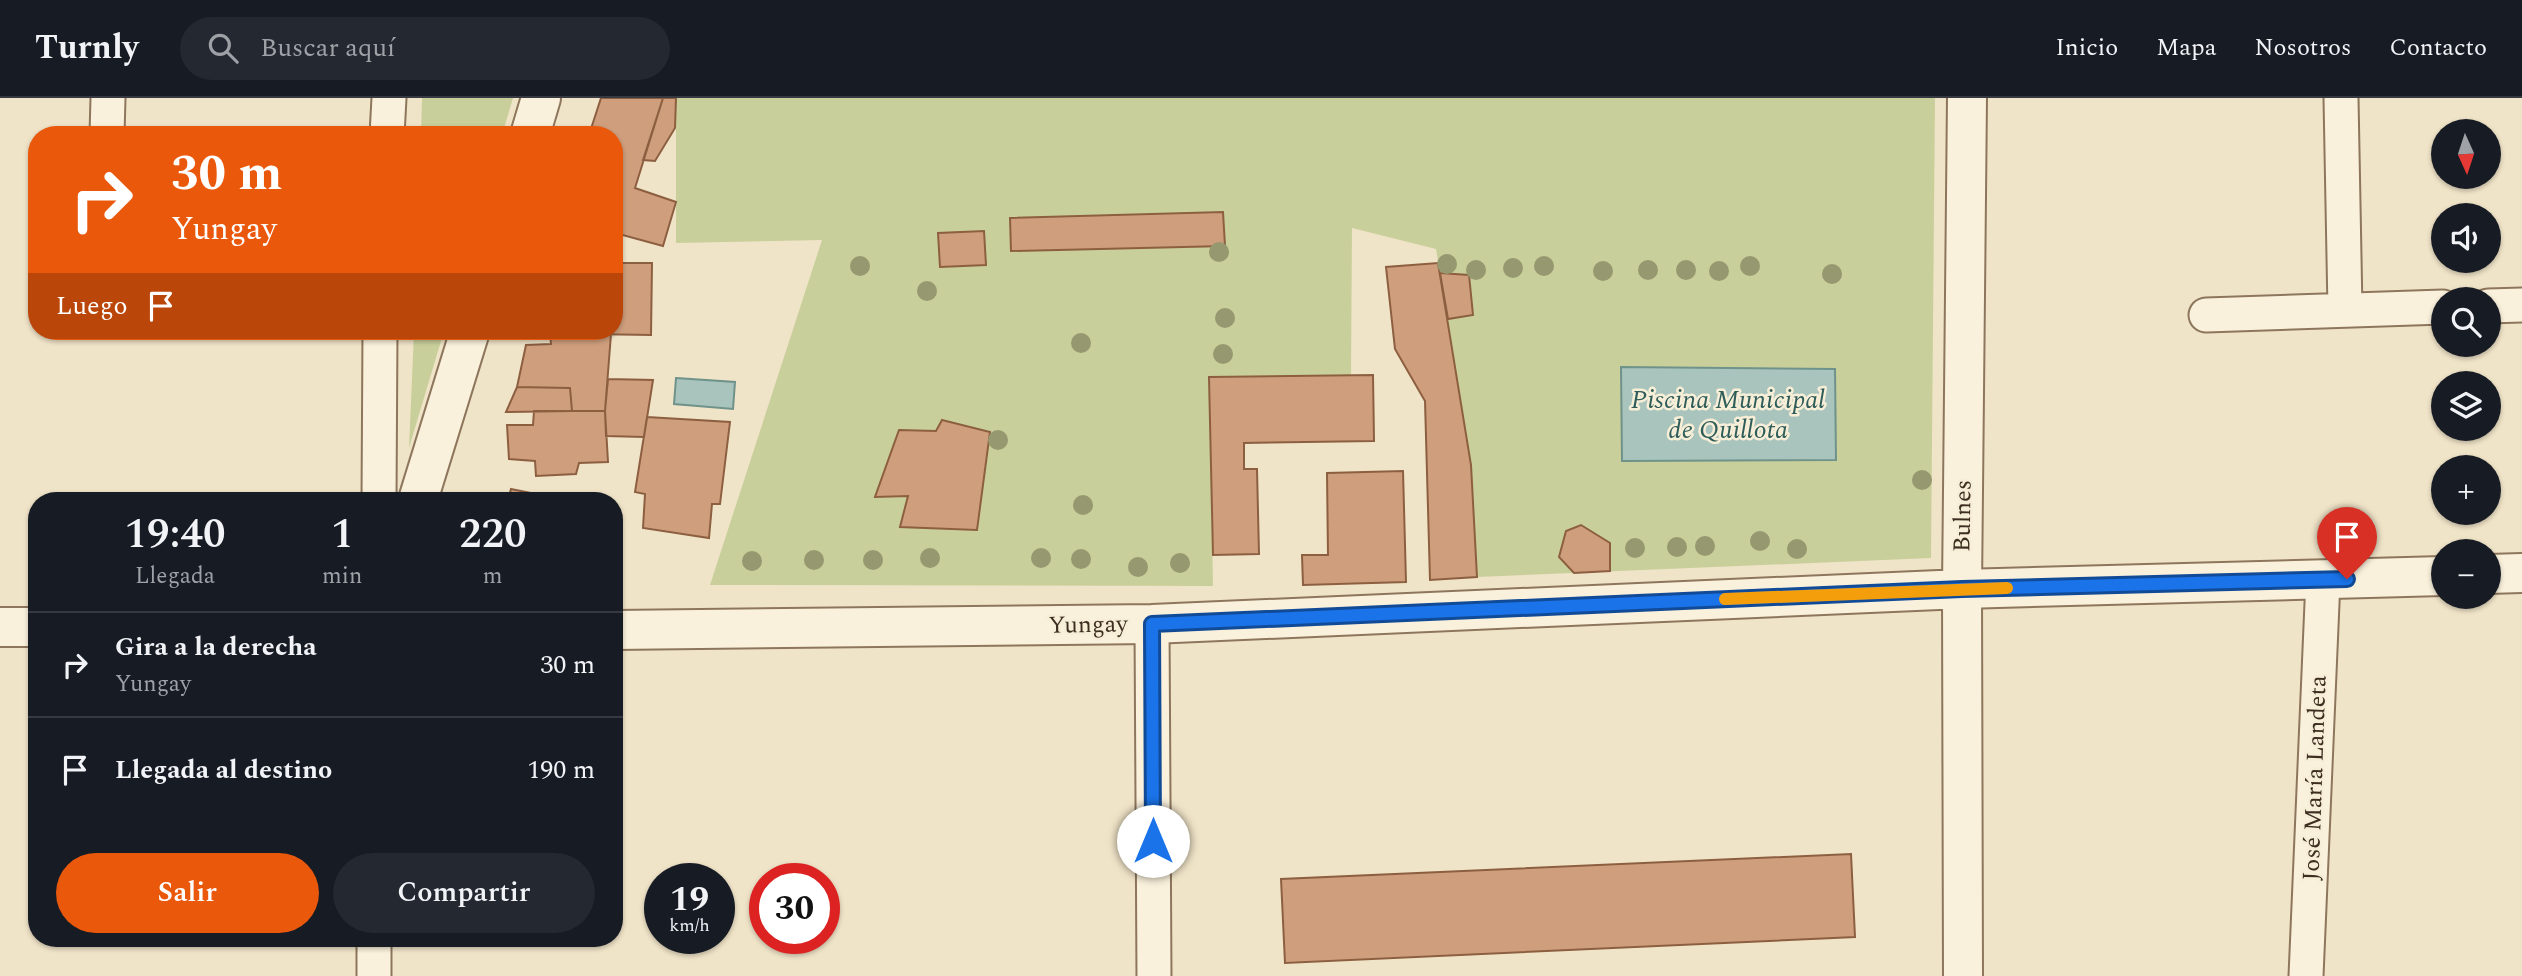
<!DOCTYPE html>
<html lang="es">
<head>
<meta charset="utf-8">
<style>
	body { margin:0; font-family:Spectral,serif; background:#242831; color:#f1f3f6; height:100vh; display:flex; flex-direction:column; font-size:26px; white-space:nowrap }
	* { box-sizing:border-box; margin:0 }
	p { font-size:23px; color:#9ea1a6 }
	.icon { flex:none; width:38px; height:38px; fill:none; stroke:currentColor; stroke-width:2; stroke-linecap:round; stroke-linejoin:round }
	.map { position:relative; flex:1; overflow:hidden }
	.drawer { position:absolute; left:28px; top:394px; width:595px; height:455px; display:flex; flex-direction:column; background:#171b24; border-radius:28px; box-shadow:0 2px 5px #0004 }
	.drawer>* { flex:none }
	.banner { position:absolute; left:28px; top:28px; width:595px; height:214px; border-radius:28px; box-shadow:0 2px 5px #0004; background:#ea580c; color:#fff; overflow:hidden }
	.needle { width:46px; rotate:177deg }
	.fabs { position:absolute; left:2431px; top:21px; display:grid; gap:14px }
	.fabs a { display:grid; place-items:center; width:70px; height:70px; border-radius:50%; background:#171b24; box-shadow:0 2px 5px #0004; font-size:35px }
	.speed { position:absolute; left:644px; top:765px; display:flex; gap:14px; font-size:35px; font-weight:700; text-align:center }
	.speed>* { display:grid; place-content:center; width:91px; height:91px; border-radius:50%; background:#171b24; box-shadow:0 2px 5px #0004; line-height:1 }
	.speed small { font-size:18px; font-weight:400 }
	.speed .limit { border:10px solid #d22; background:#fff; color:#111 }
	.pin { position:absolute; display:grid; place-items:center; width:60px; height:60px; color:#fff; margin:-72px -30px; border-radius:50% 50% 50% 0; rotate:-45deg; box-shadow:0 0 7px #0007 }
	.pin .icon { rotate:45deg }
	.me { position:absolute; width:77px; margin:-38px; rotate:0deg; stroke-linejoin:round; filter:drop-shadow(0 0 5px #0008) }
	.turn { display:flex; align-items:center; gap:24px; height:147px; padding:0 28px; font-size:32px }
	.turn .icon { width:91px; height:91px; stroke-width:2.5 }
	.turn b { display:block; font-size:49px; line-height:60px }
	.then { display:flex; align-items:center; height:66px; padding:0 28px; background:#0003; gap:14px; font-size:26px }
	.eta { display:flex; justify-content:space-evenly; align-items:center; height:119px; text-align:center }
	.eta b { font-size:42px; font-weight:600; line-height:49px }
	.action { display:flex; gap:14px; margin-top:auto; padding:14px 28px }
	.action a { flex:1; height:80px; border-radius:42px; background:#ea580c; color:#fff; font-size:28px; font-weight:600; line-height:80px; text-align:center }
	.action a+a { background:#242831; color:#f1f3f6 }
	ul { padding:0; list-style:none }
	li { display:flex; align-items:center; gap:21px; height:105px; padding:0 28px; border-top:2px solid #363941 }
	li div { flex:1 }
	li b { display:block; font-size:26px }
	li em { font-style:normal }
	header { display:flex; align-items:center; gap:42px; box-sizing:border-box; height:98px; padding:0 35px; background:#171b24; border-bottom:2px solid #363941 }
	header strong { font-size:33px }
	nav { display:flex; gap:38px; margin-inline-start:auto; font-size:24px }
	.search { width:490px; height:63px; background:#242831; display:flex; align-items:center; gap:18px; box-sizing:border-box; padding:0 24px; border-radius:38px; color:#9ea1a6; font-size:26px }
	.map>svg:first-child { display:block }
	.green { fill:#c9cf9b }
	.water { fill:#a9c4bc; stroke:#6f938a; stroke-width:2 }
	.building { fill:#cf9f7d; stroke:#8d5f41; stroke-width:2 }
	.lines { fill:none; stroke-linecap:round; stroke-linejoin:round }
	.minor-casing { stroke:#8d765c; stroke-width:37 }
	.tertiary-casing { stroke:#8d765c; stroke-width:42 }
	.minor { stroke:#faf1dc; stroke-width:33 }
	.tertiary { stroke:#faf1dc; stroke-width:38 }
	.tree { fill:#96986f }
	.route-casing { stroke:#114b97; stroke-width:18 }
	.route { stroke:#1a73e8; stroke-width:12 }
	.slow { stroke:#f59e0b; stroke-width:12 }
	.labels { text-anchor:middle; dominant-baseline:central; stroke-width:5; stroke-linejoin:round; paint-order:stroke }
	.street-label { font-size:24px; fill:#3d2e20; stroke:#f7eed8 }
	.water-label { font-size:26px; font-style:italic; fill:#2f5d5a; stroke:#f7eed8 }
</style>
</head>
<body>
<header>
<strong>Turnly</strong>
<div class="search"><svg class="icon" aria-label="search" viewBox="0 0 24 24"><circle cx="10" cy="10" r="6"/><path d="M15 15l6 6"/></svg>Buscar aquí</div>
<nav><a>Inicio</a><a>Mapa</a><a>Nosotros</a><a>Contacto</a></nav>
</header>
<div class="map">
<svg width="2522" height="878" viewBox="0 0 2522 878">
	<rect width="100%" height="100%" fill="#f0e4c8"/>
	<path class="green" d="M 422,0 L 513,0 L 502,37 L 421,37 Z
		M 676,0 L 1935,0 L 1931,460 L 1477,479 L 1471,367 L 1436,151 L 1352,130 L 1351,278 L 1209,280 L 1213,488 L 710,487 L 822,142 L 676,145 Z
		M 414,233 L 444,233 L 409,350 Z"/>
	<path class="water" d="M 1621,269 L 1835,271 L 1836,362 L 1622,363 Z
		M 676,280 L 735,284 L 733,311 L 674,306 Z"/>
	<path class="building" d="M 601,0 L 663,0 L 635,90 L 676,104 L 663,148 L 619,136 L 617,146 L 614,145 L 614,37 L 589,37 Z
		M 663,0 L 676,0 L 675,30 L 655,63 L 643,62 Z
		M 1223,114 L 1225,148 L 1011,153 L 1010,120 Z
		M 984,133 L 986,167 L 940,169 L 938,135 Z
		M 614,165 L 652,165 L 651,237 L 523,235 L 524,233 L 614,233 Z
		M 1438,165 L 1471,367 L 1477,479 L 1430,482 L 1425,303 L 1395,251 L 1386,169 Z
		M 1440,175 L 1469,177 L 1473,217 L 1448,221 Z
		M 550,235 L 611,236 L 605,313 L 572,313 L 570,290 L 517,289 L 526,247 L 551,246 Z
		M 1373,277 L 1374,343 L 1244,345 L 1244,371 L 1257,371 L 1259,456 L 1213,457 L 1209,279 Z
		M 608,281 L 653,282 L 644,339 L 606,338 L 605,313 Z
		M 517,289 L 570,290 L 572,313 L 506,314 Z
		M 534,313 L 605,313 L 608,364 L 579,365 L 576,376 L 536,378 L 535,363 L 509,361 L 507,327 L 533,327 Z
		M 647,319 L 730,324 L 720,406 L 712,406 L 709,440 L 643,430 L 645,396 L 635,394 Z
		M 942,322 L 990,334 L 977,432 L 900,429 L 908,398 L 875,399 L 899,332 L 936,333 Z
		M 1403,373 L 1406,484 L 1303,487 L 1302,457 L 1328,457 L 1327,375 Z
		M 511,391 L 541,397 L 540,402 L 508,402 Z
		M 1581,427 L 1610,445 L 1610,473 L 1574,475 L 1559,459 L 1566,433 Z
		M 1851,756 L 1855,839 L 1285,865 L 1281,781 Z"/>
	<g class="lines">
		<g class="minor-casing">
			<path id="minor" d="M 2341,0 L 2345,212
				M 107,37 L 108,0
				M 387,37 L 389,0
				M 2488,208 L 2522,207
				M 2206,217 L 2443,209
				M 379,402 L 380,233
				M 1152,526 L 1154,878
				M 374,878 L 374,840
				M 2306,878 L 2323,482"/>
		</g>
		<g class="tertiary-casing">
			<path id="tertiary" d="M 530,37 L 541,0
				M 418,402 L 470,233
				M 2488,476 L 2522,475
				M 0,529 L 37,529
				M 614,532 L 1152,526 L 1962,491 L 2443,478
				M 1963,878 L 1962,491 L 1967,0"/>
		</g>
		<use href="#minor" class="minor"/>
		<use href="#tertiary" class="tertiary"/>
	</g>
	<g class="tree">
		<circle cx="1219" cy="154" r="10"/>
		<circle cx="1447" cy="166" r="10"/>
		<circle cx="860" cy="168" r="10"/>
		<circle cx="1544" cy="168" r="10"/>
		<circle cx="1750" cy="168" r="10"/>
		<circle cx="1513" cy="170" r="10"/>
		<circle cx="1476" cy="172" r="10"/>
		<circle cx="1648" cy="172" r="10"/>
		<circle cx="1686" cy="172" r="10"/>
		<circle cx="1603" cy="173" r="10"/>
		<circle cx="1719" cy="173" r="10"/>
		<circle cx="1832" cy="176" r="10"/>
		<circle cx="927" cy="193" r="10"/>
		<circle cx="1225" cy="220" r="10"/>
		<circle cx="1081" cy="245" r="10"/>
		<circle cx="1223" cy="256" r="10"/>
		<circle cx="998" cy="342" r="10"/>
		<circle cx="1922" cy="382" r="10"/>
		<circle cx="1083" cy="407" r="10"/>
		<circle cx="1760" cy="443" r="10"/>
		<circle cx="1705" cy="448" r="10"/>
		<circle cx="1677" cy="449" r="10"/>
		<circle cx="1635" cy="450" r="10"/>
		<circle cx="1797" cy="451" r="10"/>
		<circle cx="930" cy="460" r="10"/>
		<circle cx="1041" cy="460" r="10"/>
		<circle cx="1081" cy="461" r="10"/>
		<circle cx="814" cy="462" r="10"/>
		<circle cx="873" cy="462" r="10"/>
		<circle cx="752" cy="463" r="10"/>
		<circle cx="1180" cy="465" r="10"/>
		<circle cx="1138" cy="469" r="10"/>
	</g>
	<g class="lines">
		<g class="route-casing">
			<path id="route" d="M 1153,743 L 1152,526 L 1962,491 L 2347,481"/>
		</g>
		<use href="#route" class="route"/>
		<path class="slow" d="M 1725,501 L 2007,490"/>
	</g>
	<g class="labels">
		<g class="street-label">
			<text transform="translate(1963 418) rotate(-89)">Bulnes</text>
			<text transform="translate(1088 527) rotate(-1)">Yungay</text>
			<text transform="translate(2315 680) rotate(-88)">José María Landeta</text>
		</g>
		<g class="water-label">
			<text x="1728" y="302">Piscina Municipal<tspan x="1728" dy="30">de Quillota</tspan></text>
		</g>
	</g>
</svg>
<div class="fabs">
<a><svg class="needle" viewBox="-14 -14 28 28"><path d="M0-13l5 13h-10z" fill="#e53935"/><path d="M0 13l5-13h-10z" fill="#9ea1a6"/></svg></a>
<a><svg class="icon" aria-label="sound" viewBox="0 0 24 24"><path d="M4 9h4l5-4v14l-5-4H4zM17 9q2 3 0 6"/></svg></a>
<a><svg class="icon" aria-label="search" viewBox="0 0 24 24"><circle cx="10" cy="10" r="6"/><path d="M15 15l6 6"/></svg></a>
<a><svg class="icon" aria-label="layers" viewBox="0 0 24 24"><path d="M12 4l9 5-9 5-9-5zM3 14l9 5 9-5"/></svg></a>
<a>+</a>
<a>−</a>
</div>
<div class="speed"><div>19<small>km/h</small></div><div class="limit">30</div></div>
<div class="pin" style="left:2347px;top:481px;background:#d93025"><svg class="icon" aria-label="arrive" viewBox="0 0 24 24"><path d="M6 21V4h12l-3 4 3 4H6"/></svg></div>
<svg class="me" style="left:1153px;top:743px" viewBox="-20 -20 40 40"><circle r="19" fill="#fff"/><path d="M0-13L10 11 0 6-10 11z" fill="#1a73e8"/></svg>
<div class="banner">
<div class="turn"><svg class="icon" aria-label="right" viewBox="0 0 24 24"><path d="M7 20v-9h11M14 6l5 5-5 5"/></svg><div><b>30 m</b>Yungay</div></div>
<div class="then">Luego<svg class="icon" aria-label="arrive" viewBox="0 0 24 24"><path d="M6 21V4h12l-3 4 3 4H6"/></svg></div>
</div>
<section class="drawer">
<div class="eta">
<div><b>19:40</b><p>Llegada</p></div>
<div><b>1</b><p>min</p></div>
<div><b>220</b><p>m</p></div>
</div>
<ul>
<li><svg class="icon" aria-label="right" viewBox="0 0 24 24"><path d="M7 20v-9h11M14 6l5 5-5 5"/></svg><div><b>Gira a la derecha</b><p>Yungay</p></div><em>30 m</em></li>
<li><svg class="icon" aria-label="arrive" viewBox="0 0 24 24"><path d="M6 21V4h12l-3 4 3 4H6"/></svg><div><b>Llegada al destino</b></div><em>190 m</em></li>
</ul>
<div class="action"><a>Salir</a><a>Compartir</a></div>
</section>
</div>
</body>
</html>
